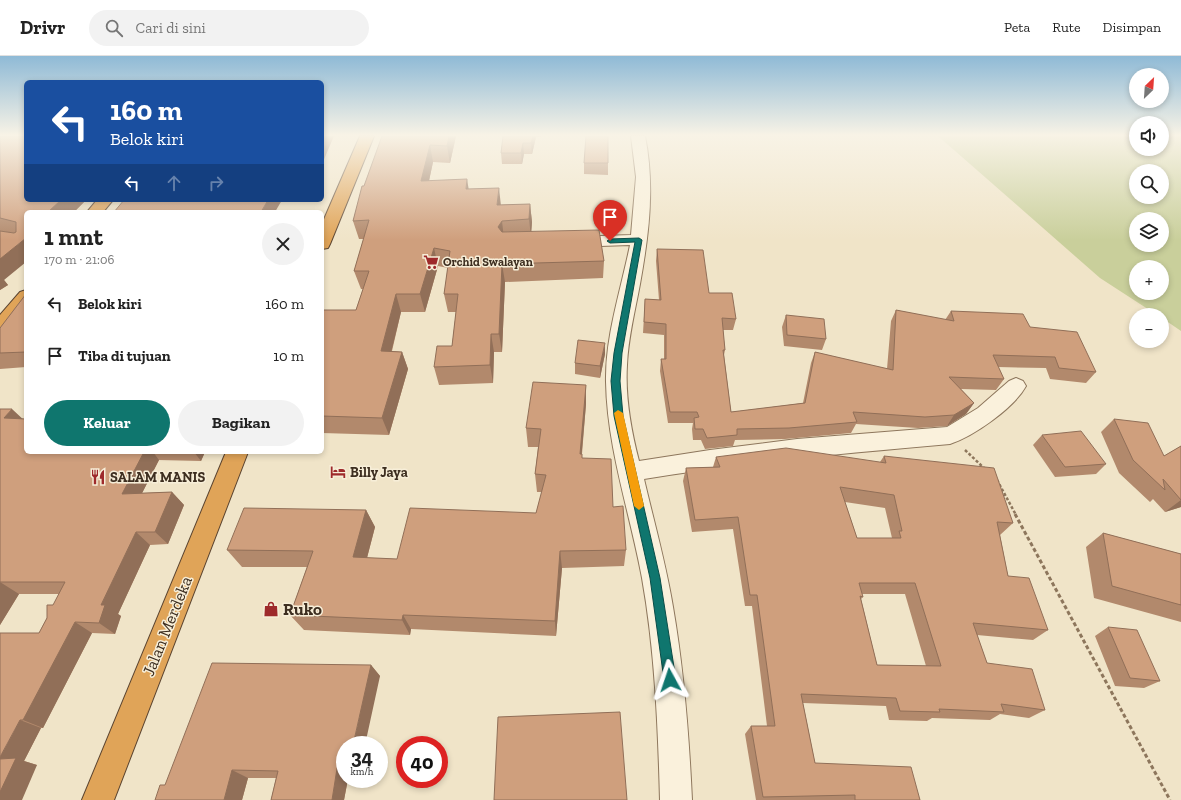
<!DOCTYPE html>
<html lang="id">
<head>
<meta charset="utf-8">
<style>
	body { margin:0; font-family:"Zilla Slab",serif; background:#f2f2f2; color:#222; height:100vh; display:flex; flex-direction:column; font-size:15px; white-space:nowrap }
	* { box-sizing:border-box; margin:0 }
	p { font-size:13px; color:#767676 }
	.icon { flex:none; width:22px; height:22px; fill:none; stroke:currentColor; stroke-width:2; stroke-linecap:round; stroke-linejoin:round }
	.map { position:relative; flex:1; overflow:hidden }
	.panel { position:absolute; left:24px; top:154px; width:300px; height:244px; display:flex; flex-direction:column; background:#fff; border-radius:6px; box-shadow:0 2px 6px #0003 }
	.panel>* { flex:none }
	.top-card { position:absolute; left:24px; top:24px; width:300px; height:122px; border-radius:6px; box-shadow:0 2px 6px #0003; background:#1a4fa0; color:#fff; overflow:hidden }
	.needle { width:26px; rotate:25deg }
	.buttons { position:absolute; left:1129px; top:12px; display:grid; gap:8px }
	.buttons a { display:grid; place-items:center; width:40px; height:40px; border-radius:50%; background:#fff; box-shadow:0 2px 6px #0003; font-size:20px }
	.speed { position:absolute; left:336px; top:680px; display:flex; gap:8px; font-size:20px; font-weight:700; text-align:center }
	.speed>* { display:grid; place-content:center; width:52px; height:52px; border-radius:50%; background:#fff; box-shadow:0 2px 6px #0003; line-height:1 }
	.speed small { font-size:10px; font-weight:400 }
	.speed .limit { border:6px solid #d22; background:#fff; color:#111 }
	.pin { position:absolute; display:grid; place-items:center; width:34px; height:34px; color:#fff; margin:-41px -17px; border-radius:50% 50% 50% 0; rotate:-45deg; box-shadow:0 0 4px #0007 }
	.pin .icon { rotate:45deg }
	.me { position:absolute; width:44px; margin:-22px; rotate:355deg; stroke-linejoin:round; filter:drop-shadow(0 0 3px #0008) }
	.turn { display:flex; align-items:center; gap:14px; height:84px; padding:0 20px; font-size:18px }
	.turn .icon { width:52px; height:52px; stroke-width:2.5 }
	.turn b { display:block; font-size:28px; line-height:34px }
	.lanes { display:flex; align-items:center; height:38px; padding:0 20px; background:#0003; justify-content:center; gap:20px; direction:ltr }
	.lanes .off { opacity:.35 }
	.round { display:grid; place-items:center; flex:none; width:42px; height:42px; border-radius:21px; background:#f2f2f2 }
	.headline { display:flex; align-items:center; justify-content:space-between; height:68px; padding:0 20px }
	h1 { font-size:24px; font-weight:800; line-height:30px }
	.cta { display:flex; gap:8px; margin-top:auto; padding:8px 20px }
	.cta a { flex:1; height:46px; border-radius:24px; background:#0f766e; color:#fff; font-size:16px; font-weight:800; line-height:46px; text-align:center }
	.cta a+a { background:#f2f2f2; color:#222 }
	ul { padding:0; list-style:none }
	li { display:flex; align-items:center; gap:12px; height:52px; padding:0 20px }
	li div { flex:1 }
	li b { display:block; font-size:15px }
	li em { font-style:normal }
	header { display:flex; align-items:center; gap:24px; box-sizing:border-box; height:56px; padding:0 20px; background:#fff; border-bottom:1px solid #e0e0e0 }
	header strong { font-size:19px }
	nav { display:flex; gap:22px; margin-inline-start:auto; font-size:14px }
	.search { width:280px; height:36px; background:#f2f2f2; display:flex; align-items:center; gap:10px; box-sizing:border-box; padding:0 14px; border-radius:22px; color:#767676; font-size:15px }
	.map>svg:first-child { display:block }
	.green { fill:#c9cf9b; fill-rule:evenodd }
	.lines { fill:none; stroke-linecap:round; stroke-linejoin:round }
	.minor-casing { stroke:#8d765c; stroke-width:2 }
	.highway-casing { stroke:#5b4430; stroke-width:2 }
	.path-far1 { stroke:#8d765c; stroke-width:2.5; stroke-dasharray:3 2; stroke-linecap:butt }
	.path { stroke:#8d765c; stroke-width:3; stroke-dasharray:4 2.5; stroke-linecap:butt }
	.minor { fill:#faf1dc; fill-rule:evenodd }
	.highway { fill:#e0a458; fill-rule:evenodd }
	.wall { fill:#b2896c; fill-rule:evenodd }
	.shaded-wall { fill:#916f58 }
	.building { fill:#cf9f7d; stroke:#916f58; fill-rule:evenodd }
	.route { fill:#0f766e; stroke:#0a4d48 }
	.slow { fill:#f59e0b }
	.labels { text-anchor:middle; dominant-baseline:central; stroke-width:3; stroke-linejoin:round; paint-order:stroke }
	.far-poi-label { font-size:12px; font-weight:bold; fill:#3d2e20; stroke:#f7eed8; text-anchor:start }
	.poi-label { font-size:14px; font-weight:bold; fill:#3d2e20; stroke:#f7eed8; text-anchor:start }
	.near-poi-label { font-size:17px; font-weight:bold; fill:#3d2e20; stroke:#f7eed8; text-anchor:start }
	.near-street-label { font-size:17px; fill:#3d2e20; stroke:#f7eed8 }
</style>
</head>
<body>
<header>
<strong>Drivr</strong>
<div class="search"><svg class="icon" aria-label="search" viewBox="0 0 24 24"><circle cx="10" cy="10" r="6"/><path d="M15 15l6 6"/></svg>Cari di sini</div>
<nav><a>Peta</a><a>Rute</a><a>Disimpan</a></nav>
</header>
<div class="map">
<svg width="1181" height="744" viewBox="0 0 1181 744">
	<rect width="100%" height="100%" fill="#f0e4c8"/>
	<path class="green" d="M 938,80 L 1136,80 L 1136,93 L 1162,93 L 1162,80 L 1181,80 L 1181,275 L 1162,262 L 1162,259 L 1157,259 L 1100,222 ZM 1136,115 L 1162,115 L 1162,141 L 1136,141 ZM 1136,163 L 1162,163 L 1162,189 L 1136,189 ZM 1136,211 L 1162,211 L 1162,237 L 1136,237 Z"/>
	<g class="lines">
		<g class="minor-casing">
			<path id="minor" d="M 631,80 L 645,80 C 655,130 649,178 640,228 C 635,255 628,282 627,309 C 625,341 631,374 639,405 L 710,394 L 797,383 L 947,371 L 978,352 L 1009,325 L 1016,322 L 1023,325 L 1026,330 C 1014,352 974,380 950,388 C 847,397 746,406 644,423 C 654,466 666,508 673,551 C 684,615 689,679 692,744 L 660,744 C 658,670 655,595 642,522 C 630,457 607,392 606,326 C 605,280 621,234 630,189 L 570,191 L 564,190 L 562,186 L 564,182 L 570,181 L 631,179 L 636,121 Z"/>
		</g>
		<g class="highway-casing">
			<path id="highway" d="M 360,80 L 374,80 L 330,188 L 328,192 L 322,193 L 322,168 Z
				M 97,144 L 113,144 L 103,156 L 87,156 Z
				M 26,234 L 26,252 L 7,276 L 0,278 L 0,259 L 20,236 Z
				M 226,396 L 248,396 L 114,744 L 82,744 Z"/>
		</g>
		<path class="path-far1" d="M 965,394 L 985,413
			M 997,424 L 1016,459"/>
		<path class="path" d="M 1015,458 L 1170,744"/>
		<use href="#minor" class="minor"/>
		<use href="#highway" class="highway"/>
	</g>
	<path class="wall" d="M 0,80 L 26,144 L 86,144 L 74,156 L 26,156 L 4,224 L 8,229 L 0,234 Z
		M 382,80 L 456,80 L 450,107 L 433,106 L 429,125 L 468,133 L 501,149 L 530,148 L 532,166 L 531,175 L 604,205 L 603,222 L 505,226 L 502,296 L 494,296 L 493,327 L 439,329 L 434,311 L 452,290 L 456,256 L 448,256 L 444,238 L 448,212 L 438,210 L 425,256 L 401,256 L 392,295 L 402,296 L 408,313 L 389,379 L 322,377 L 322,254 L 356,254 L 363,233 L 361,233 L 354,215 L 364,183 L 359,183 L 353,165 Z
		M 503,80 L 541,80 L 541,81 L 536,81 L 532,98 L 524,98 L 522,108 L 502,108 L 501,97 Z
		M 584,107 L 608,107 L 608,119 L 584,118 Z
		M 657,193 L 709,237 L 736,263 L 733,274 L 723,274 L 725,294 L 724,299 L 731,356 L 803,347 L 811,307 L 815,296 L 887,313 L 891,265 L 896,254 L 945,264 L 951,255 L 1030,271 L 1096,316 L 1086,327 L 1050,323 L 1046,312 L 998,311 L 1004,323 L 996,334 L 961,333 L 974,347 L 966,358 L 947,370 L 918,372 L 856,368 L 851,377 L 785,383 L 735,384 L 733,390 L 705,393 L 701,384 L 693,384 L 692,373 L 693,367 L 668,367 L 660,315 L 661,303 L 664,303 L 664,279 L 643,277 L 645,243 L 659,244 L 656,205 Z
		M 26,238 L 26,311 L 0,313 L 0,272 Z
		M 786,259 L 826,283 L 822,294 L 784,290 L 782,271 Z
		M 605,298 L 600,322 L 575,318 L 575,307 Z
		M 586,329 L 586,348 L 582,398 L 582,402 L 613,451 L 626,494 L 624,510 L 562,512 L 556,580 L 411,573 L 410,579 L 304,574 L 290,559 L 307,511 L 242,511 L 227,494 L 366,454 L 375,471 L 367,502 L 397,503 L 536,457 L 542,436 L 537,436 L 535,418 L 538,391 L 528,391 L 526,372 Z
		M 0,353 L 22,363 L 26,396 L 205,396 L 201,405 L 159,404 L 142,437 L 172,436 L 184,449 L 168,488 L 150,489 L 118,558 L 121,560 L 115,578 L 92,577 L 43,672 L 41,672 L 24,705 L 37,709 L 0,744 L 39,577 L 59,538 L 19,538 L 0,569 Z
		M 1114,363 L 1164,400 L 1181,390 L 1181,451 L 1165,456 L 1153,443 L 1150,446 L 1119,417 L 1101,376 Z
		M 1042,379 L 1106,408 L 1096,418 L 1055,421 L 1033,389 Z
		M 884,400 L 1013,467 L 1000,479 L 1008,520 L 1048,574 L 1033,584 L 977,579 L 987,607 L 1045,654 L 1029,662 L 1000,658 L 990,664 L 932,662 L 927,665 L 889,664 L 886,650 L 803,647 L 815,707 L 920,744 L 756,744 L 745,678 L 751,670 L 767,670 L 752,550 L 745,550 L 733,473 L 692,476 L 683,425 L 686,412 L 713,411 L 716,401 L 880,406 ZM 845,446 L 885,452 L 892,482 L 857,482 ZM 862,538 L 905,538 L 926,610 L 877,609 L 861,543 L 863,541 Z
		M 1103,477 L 1181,498 L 1181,566 L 1094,542 L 1086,491 Z
		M 1108,571 L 1160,625 L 1144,632 L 1115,630 L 1095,580 Z
		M 371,609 L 380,620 L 345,689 L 345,723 L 348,723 L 344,744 L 271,744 L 276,722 L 248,722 L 242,744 L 155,744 L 165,729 Z"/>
	<path class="shaded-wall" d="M 324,80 L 334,80 L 322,108 L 322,84 Z
		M 449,80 L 456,80 L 450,107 L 447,90 Z
		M 533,80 L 536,80 L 536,81 L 532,98 L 531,87 Z
		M 523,87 L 524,98 L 522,108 L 521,97 Z
		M 430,89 L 433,106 L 425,143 L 421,125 Z
		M 467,123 L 470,141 L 466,133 Z
		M 499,132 L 501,150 L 497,149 Z
		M 61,144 L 86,144 L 74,156 L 49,156 L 49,155 Z
		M 268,144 L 282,144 L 275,156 L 261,156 Z
		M 530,148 L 532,166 L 531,181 L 529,163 Z
		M 502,165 L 504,183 L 498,171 Z
		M 26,182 L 26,206 L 4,224 L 8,229 L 0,234 L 0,203 Z
		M 434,192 L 438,210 L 425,256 L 420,238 Z
		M 502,208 L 505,226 L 502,296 L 499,278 Z
		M 396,238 L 401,256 L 387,313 L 381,295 Z
		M 491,278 L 494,296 L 493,327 L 490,309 Z
		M 605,287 L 605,298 L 600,322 L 600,310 Z
		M 402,296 L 408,313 L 389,379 L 382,362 Z
		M 586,329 L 586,348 L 580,416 L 580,398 Z
		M 974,347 L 966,358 L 947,370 L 954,359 Z
		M 12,353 L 26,366 L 4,362 Z
		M 144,396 L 153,396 L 159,404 L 135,451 L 122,438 Z
		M 194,396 L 205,396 L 201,405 Z
		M 172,436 L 184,449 L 168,488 L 155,476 Z
		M 1181,444 L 1181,451 L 1165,456 Z
		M 366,454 L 375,471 L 363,517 L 353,501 Z
		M 136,476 L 150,489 L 118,558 L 121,560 L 115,578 L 99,567 L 101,549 Z
		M 560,495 L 562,512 L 556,580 L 555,565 Z
		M 0,526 L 19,538 L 0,569 Z
		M 403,559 L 411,573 L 410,579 L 402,564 Z
		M 75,566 L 92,577 L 43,672 L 23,664 Z
		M 371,609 L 380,620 L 365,689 L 353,689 Z
		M 20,664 L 41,672 L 24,705 L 37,709 L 22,744 L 0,744 L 0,701 Z
		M 339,700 L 345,704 L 345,723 L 348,723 L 344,744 L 332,744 Z
		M 232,714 L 248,722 L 242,744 L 224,744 Z"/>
	<path class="building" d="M 0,80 L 26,80 L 26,144 L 61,144 L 49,155 L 54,156 L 26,156 L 26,182 L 0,203 L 0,175 L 14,177 L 16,176 L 16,166 L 0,162 Z
		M 382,80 L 449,80 L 447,90 L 430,89 L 421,125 L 467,123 L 466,133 L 499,132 L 497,149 L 530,148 L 529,163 L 502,165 L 498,171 L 502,176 L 599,174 L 604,205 L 502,208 L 499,278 L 491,278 L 490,309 L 434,311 L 437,290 L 452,290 L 458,238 L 444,238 L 450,195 L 434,192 L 420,238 L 396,238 L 381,295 L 402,296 L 382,362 L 322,360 L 322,254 L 356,254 L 369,215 L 354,215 L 369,164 L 353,165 L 362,130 L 364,130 Z
		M 503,80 L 533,80 L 531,87 L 523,87 L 521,97 L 501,97 Z
		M 586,80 L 608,80 L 608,107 L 584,107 Z
		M 124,144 L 268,144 L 261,156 L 114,156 Z
		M 657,193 L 703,194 L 709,237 L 732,237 L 736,263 L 722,262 L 725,294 L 723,294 L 731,356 L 805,347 L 815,296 L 893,314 L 896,254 L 954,265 L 951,255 L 1023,258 L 1030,271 L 1077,276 L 1096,316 L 1059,312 L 1055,301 L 993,299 L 1004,323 L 949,321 L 974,347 L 954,359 L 925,361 L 853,356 L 857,366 L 789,372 L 737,373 L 737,379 L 707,382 L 703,373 L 695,373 L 694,362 L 699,361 L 697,356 L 670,356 L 661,303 L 666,303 L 666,268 L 644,266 L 645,243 L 661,244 Z
		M 26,238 L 26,296 L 0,297 L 0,272 Z
		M 786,259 L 824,263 L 826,283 L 787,279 Z
		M 578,284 L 605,287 L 600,310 L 575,307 Z
		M 533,326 L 586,329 L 580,398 L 582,398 L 582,402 L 611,403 L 613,451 L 623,450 L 626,494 L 560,495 L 555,565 L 403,559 L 402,564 L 290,559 L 313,495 L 227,494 L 244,452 L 366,454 L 353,501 L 397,503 L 410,452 L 536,457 L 546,419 L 535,418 L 541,373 L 526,372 Z
		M 0,353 L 12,353 L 4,362 L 26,363 L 26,396 L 144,396 L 122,438 L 172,436 L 155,476 L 136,476 L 101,549 L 105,549 L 99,567 L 75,566 L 23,664 L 20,664 L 0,701 L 0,577 L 39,577 L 47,562 L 47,549 L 53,549 L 65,526 L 0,526 Z
		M 1114,363 L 1148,367 L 1164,400 L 1181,390 L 1181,444 L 1163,423 L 1165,434 L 1133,404 Z
		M 1081,375 L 1106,408 L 1065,411 L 1042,379 Z
		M 786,392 L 886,407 L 884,400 L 994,412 L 1013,467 L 997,466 L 1008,520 L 1029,522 L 1048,574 L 973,567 L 987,607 L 1032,613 L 1045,654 L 1001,648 L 1004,656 L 939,653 L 940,656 L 900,655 L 896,642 L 801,638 L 815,707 L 911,711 L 920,744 L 855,744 L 855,739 L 763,741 L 751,670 L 775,670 L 757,539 L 750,539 L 738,461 L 695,464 L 686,412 L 720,411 L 716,401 ZM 840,431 L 894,439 L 902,475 L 899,475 L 901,482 L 857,482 ZM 859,527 L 915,527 L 941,610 L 877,609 L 860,540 L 863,541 Z
		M 1103,477 L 1181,498 L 1181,549 L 1112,530 Z
		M 1108,571 L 1137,574 L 1160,625 L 1130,622 Z
		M 212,607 L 371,609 L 353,689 L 345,689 L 345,700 L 339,700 L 332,744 L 271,744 L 278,715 L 232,714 L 224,744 L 155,744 L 160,729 L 165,729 Z
		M 620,656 L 627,744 L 494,744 L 498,661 Z
		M 16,702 L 0,736 L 0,703 Z"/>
	<linearGradient id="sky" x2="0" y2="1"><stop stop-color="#8fbad6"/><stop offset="0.43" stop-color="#f8f3e6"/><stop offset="1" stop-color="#f8f3e6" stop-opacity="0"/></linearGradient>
	<rect width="1181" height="184" fill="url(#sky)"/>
	<path class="route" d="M 639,182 L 642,184 L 622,297 L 620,325 L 623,360 L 660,522 L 676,624 L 674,628 L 670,630 L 666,628 L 664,624 L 650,522 L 614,360 L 611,325 L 614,297 L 635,186 L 610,187 L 607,185 L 610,183 Z"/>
	<path class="slow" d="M 618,354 L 623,357 L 644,450 L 639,454 L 634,450 L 614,357 Z"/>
	<defs>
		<g id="supermarket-bare" transform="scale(1.2)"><path d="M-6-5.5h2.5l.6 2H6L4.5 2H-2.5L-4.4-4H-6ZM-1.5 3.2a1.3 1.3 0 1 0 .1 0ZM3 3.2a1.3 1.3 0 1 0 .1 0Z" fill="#9e2a2b" stroke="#f7eed8" stroke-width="2.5" paint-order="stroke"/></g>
		<g id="hotel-bare" transform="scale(1.2)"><path d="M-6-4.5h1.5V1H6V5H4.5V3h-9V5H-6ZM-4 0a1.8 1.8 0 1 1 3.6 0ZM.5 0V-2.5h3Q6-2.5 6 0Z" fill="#9e2a2b" stroke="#f7eed8" stroke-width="2.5" paint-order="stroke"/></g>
		<g id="restaurant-bare" transform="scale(1.2)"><path d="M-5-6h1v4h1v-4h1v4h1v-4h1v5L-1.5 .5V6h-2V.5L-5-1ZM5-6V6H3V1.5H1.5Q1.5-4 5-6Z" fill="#9e2a2b" stroke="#f7eed8" stroke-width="2.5" paint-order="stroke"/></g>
		<g id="shop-bare" transform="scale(1.2)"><path d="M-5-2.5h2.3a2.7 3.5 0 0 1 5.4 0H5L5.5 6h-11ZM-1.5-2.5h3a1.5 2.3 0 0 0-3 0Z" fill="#9e2a2b" stroke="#f7eed8" stroke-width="2.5" paint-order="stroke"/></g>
	</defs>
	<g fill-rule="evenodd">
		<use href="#supermarket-bare" x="431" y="206"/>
		<use href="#hotel-bare" x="338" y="416"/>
		<use href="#restaurant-bare" x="98" y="421"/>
		<use href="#shop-bare" x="271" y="553"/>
	</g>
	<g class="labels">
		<g class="far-poi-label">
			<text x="443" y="206">Orchid Swalayan</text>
		</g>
		<g class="poi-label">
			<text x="350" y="416">Billy Jaya</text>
			<text x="110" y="421">SALAM MANIS</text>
		</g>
		<g class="near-poi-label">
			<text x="283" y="553">Ruko</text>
		</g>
		<g class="near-street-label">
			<text transform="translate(167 570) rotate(-68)">Jalan Merdeka</text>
		</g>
	</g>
</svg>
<div class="buttons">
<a><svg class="needle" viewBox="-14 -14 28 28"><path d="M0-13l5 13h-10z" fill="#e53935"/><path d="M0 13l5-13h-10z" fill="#767676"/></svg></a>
<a><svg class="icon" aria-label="sound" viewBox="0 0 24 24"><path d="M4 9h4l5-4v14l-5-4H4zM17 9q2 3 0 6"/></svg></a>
<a><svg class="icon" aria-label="search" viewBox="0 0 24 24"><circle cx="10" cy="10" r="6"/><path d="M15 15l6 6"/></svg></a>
<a><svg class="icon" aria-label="layers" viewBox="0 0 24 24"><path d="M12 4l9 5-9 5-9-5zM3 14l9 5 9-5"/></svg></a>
<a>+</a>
<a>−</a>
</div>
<div class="speed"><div>34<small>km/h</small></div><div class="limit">40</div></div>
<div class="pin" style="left:610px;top:185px;background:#d93025"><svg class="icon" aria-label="arrive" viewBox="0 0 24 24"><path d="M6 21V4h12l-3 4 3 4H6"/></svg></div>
<svg class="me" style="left:670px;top:624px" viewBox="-20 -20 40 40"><path d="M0-17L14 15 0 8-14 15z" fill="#0f766e" stroke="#fff" stroke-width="4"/></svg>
<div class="top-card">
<div class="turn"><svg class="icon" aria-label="left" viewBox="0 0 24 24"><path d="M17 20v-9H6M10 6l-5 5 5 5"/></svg><div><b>160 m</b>Belok kiri</div></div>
<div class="lanes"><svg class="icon" aria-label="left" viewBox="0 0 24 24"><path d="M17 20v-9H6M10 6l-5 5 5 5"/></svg><svg class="icon off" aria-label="ahead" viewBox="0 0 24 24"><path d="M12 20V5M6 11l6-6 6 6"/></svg><svg class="icon off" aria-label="right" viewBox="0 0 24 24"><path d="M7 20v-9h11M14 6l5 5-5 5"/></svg></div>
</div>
<section class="panel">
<div class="headline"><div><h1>1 mnt</h1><p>170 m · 21:06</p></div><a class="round"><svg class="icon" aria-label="close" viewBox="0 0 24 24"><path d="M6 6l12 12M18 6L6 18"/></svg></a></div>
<ul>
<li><svg class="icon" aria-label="left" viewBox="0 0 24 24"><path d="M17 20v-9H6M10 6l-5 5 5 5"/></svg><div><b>Belok kiri</b></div><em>160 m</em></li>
<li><svg class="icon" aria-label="arrive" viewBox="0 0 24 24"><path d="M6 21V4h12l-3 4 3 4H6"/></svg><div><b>Tiba di tujuan</b></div><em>10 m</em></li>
</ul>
<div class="cta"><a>Keluar</a><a>Bagikan</a></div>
</section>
</div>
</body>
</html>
